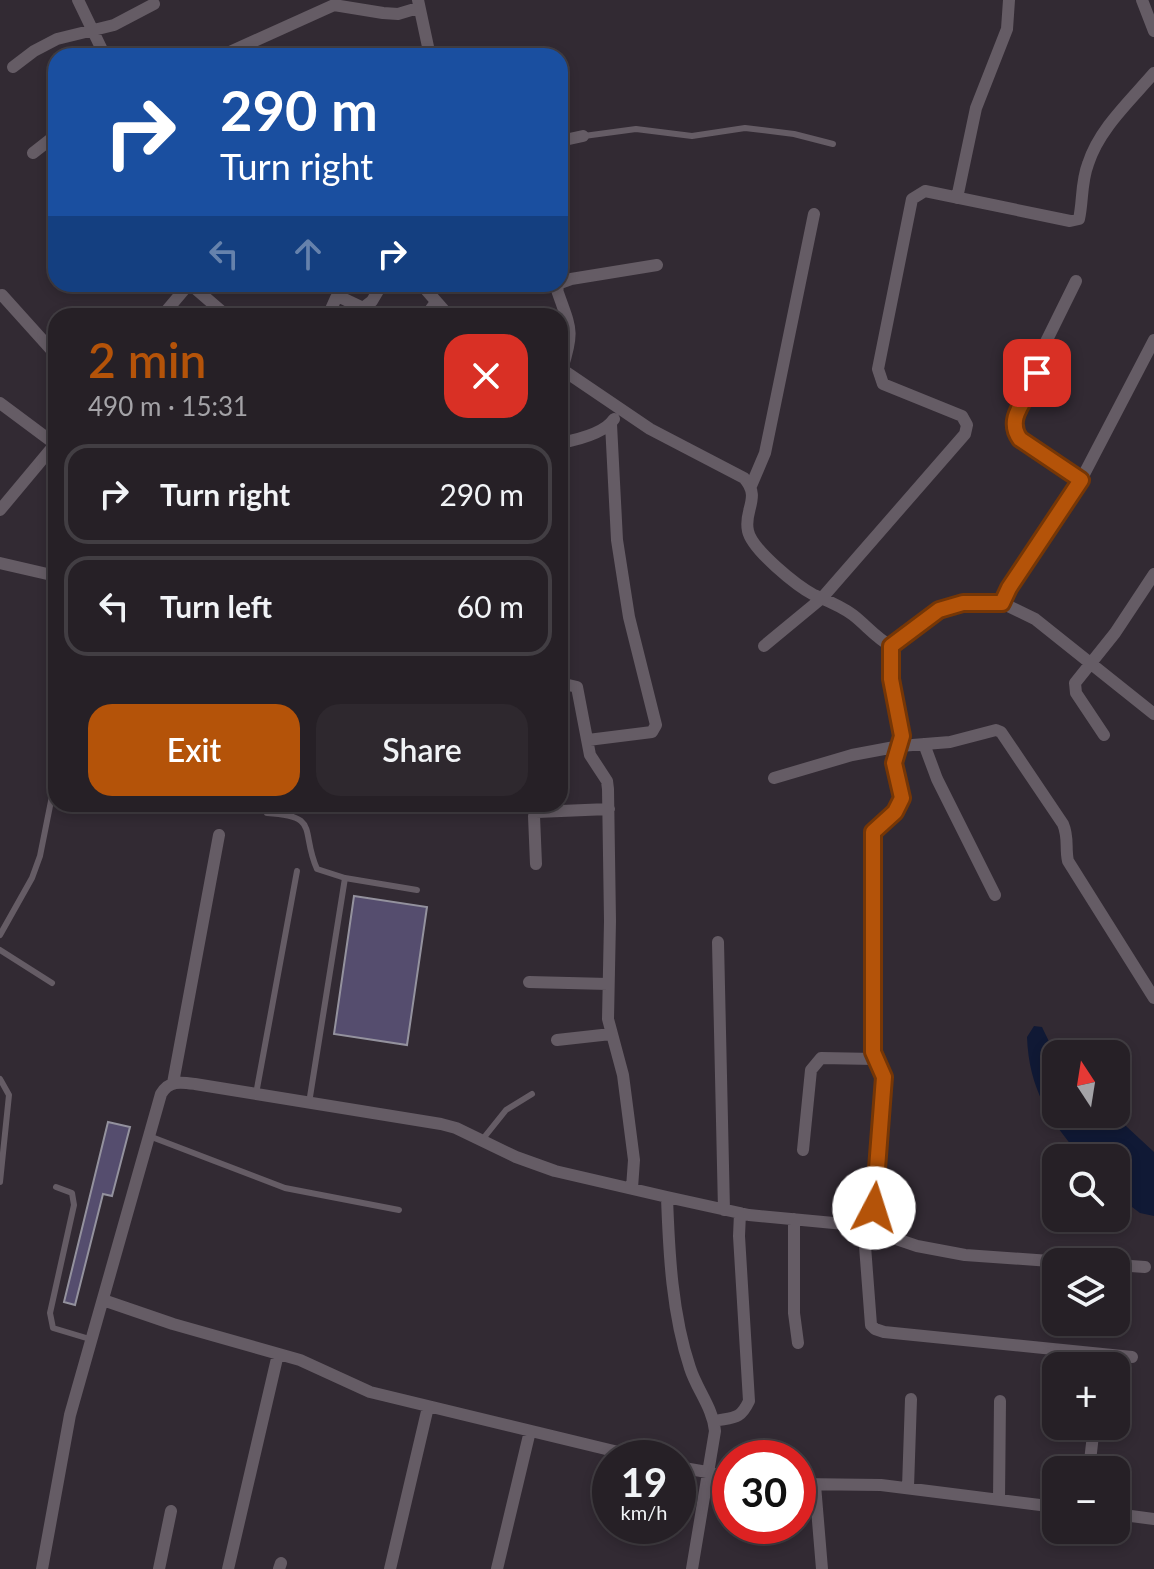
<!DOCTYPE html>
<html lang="en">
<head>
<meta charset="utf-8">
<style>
	body { margin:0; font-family:Lato,sans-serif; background:#2e282e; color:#f1f3f6; height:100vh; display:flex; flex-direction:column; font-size:30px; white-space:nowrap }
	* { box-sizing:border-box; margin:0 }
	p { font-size:26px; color:#a4a3a7 }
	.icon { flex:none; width:44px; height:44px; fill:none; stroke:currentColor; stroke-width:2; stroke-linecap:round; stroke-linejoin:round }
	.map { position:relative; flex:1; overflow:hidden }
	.details { position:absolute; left:48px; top:308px; width:520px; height:504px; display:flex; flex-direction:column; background:#262026; border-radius:24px; box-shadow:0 4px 12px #0003,0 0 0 2px #423e43 }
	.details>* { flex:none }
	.hud { position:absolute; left:48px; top:48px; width:520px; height:244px; border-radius:24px; box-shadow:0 4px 12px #0003,0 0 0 2px #423e43; background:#1a4fa0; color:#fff; overflow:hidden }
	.needle { width:52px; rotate:348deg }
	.controls { position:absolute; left:1042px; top:1040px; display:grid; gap:16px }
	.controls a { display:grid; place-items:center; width:88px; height:88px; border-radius:16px; background:#262026; box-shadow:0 4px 12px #0003,0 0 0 2px #423e43; font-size:40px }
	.speed { position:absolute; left:592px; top:1440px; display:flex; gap:16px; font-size:40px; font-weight:700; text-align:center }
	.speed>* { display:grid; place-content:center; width:104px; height:104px; border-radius:50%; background:#262026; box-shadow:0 4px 12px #0003,0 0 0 2px #423e43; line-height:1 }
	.speed small { font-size:20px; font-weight:400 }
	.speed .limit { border:12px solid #d22; background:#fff; color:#111 }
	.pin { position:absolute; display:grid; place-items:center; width:68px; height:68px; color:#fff; margin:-34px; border-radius:16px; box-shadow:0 4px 12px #0006 }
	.me { position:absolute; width:88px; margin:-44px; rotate:5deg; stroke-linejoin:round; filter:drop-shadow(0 0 6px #0008) }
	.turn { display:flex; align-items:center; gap:28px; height:168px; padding:0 40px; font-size:36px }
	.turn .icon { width:104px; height:104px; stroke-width:2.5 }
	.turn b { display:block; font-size:56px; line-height:68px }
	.lanes { display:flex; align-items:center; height:76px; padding:0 40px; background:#0003; justify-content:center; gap:40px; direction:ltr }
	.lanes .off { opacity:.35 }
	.round { display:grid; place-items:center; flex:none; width:84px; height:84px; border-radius:24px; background:#2e282e }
	.summary { display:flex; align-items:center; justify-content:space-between; height:136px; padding:0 40px }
	h1 { font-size:48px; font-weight:600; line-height:60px; color:#b45309 }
	.primary-button { display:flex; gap:16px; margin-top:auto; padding:16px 40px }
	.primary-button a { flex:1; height:92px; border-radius:24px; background:#b45309; color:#fff; font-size:32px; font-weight:600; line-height:92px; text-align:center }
	.primary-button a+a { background:#2e282e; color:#f1f3f6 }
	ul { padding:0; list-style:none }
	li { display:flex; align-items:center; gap:24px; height:100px; margin:0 16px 12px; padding:0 24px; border:4px solid #423e43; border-radius:24px }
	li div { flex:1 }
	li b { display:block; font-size:30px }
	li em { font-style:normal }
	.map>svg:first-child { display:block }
	.water { fill:#101935 }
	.building { fill:#554d6e; stroke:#94929e; stroke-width:2 }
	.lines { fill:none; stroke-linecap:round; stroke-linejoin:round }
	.lane { stroke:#655c65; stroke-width:6 }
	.street { stroke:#655c65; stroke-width:12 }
	.route-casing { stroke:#753606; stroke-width:20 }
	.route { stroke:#b45309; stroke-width:14 }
</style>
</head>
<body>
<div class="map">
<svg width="1154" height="1569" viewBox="0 0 1154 1569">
	<rect width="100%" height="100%" fill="#322a33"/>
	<path class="water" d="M 1034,1026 L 1042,1027 L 1056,1056 L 1056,1114 L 1113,1114 L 1154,1152 L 1154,1216 L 1140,1213 L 1116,1195 L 1116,1158 L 1082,1158 C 1049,1119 1029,1089 1027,1037 Z"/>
	<path class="building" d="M 354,896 L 427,907 L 407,1045 L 334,1034 Z
		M 108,1122 L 130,1127 L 112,1196 L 103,1194 L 75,1305 L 64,1302 Z"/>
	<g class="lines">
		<path class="lane" d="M 584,136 L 636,129 L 692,136 L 745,128 L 794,134 L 833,144
			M 267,813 C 321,816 300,831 317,869 L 345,878 L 417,890
			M 0,935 L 32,878 L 40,856 L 56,776
			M 0,950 L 52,983
			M 0,1079 L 9,1095 L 0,1182
			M 256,1094 L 297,871
			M 309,1103 L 345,878
			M 149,1136 L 285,1188 L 399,1210
			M 482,1140 L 506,1110 L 532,1094
			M 56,1187 L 72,1193 L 74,1205 L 50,1313 L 53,1328 L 93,1340"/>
		<path class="street" d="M 78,0 L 105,56
			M 418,0 L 430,56
			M 1142,0 L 1154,31
			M 221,56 L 334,5 L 383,13 L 398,14 L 418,8
			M 13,67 L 34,51 L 57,39 L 114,25 L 154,4
			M 560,141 L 583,136
			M 33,153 L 56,135
			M 957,198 L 976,108 L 1007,29 L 1009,0
			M 1076,281 L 1038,358 L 1037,378 L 1014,420 L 1014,430 L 1020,439 L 1081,480
			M 560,283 L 571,279 L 657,265
			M 190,284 L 227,316
			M 421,284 L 449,316
			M 559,284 L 557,290 C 570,328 575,329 562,369
			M 2,295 L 56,355
			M 162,316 L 189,284
			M 328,316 L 336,298 L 342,298 L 363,308 L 372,301 L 382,284
			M 426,316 L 436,302
			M 560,368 L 650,429 L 744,478 C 762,498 743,510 748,531 C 752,550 797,586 814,595 C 828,601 841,606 853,615 C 866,625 876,638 891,646 L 939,610 L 963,603 L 1002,603 L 1035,619 L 1154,714
			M 0,403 L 55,444
			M 560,443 C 576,440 605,433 614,419
			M 751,486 L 765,453 L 814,214
			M 0,510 L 56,443
			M 0,563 L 56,576
			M 1002,603 L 1009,588 L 1081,480 L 1154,340
			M 764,646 L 822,598 L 965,434 L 967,425 L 962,416 L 883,384 L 878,369 L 912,199 L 925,191 L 1070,221 L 1079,219 C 1083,201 1081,182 1088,164 C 1099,129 1130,101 1154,73
			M 891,646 L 891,679 L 902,736 L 894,763 L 902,798 L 895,812 L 877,825 L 873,832 L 873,1052 L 884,1077 L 874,1208 L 865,1246 L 871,1325 L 875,1329 L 884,1332 L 1132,1357
			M 560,683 L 577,687 L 590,755 L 607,781 L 608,789 L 610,921 L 608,1019 L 623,1075 L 634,1160 L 632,1188
			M 1104,735 L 1076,693 L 1075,683 L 1115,633 L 1154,574
			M 588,740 L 652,732 L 656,725 L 629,617 L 617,540 L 611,424
			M 924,744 L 937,779 L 995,895
			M 774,778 L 852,755 L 900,746 L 950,742 L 996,730 L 1001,732 L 1063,824 C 1069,838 1065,848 1068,861 L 1154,998
			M 536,864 L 534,816 L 537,812 L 609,809
			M 718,942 L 724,1210
			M 529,982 L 608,984
			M 557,1040 L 611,1034
			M 173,1083 L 219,835
			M 803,1150 L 811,1070 L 821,1058 L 875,1059
			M 667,1197 C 669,1254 672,1314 690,1368 C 697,1390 713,1408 715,1431 L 692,1569
			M 794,1219 L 794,1313 L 798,1343
			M 1116,1265 L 1145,1267
			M 103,1300 L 173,1324 L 300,1360 L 370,1392 L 643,1458
			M 714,1421 C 734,1417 740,1420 749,1401 L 739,1236 L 740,1213
			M 678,1467 L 730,1476
			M 1089,1470 L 1094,1426
			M 798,1484 L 881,1485 L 1056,1507
			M 815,1485 L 822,1569
			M 908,1487 L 911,1399
			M 999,1499 L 1000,1401
			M 1116,1514 L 1154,1519
			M 42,1569 L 70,1415 L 161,1094 C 169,1080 181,1082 195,1084 L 441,1124 L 456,1128 L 516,1157 L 555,1171 L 667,1197 L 749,1215 L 855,1225 L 917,1246 L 965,1255 L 1064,1262
			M 159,1569 L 171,1511
			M 228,1569 L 278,1354
			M 279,1569 L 281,1563
			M 390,1569 L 428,1407
			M 497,1569 L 530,1431"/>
	</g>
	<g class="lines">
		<g class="route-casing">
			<path id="route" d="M 874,1208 L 884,1077 L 873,1052 L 873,832 L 895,812 L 902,798 L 894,763 L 902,736 L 891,679 L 891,646 L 939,610 L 963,603 L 1002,603 L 1009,588 L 1081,480 L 1020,439 C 1003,416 1032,396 1037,373"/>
		</g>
		<use href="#route" class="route"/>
	</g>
</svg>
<div class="controls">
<a><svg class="needle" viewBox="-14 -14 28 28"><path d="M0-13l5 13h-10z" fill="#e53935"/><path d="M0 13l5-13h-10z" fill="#a4a3a7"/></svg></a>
<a><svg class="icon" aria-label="search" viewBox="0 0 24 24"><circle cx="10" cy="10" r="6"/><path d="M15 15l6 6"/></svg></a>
<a><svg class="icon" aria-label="layers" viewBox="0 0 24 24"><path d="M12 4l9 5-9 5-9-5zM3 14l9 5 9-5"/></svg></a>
<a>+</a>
<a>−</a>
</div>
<div class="speed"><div>19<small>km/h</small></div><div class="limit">30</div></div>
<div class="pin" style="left:1037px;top:373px;background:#d93025"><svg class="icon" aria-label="arrive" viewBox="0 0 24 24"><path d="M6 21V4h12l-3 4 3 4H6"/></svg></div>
<svg class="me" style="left:874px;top:1208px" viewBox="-20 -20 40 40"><circle r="19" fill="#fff"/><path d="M0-13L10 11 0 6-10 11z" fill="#b45309"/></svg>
<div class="hud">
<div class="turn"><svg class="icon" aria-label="right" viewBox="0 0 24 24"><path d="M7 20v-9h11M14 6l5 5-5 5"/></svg><div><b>290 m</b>Turn right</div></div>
<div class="lanes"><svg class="icon off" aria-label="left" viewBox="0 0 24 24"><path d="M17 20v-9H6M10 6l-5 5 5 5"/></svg><svg class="icon off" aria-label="ahead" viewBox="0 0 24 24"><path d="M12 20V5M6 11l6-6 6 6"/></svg><svg class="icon" aria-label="right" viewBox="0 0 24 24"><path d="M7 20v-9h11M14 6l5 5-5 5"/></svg></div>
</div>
<section class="details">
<div class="summary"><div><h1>2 min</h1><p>490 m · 15:31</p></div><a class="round" style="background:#d93025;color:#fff"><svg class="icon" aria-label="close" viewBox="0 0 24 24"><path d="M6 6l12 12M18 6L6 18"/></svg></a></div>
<ul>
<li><svg class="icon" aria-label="right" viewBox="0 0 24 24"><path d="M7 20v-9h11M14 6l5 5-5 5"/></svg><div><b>Turn right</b></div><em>290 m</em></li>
<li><svg class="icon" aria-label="left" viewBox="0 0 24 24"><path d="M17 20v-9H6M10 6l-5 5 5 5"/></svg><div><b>Turn left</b></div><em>60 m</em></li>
</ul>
<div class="primary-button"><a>Exit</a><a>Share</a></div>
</section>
</div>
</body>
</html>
